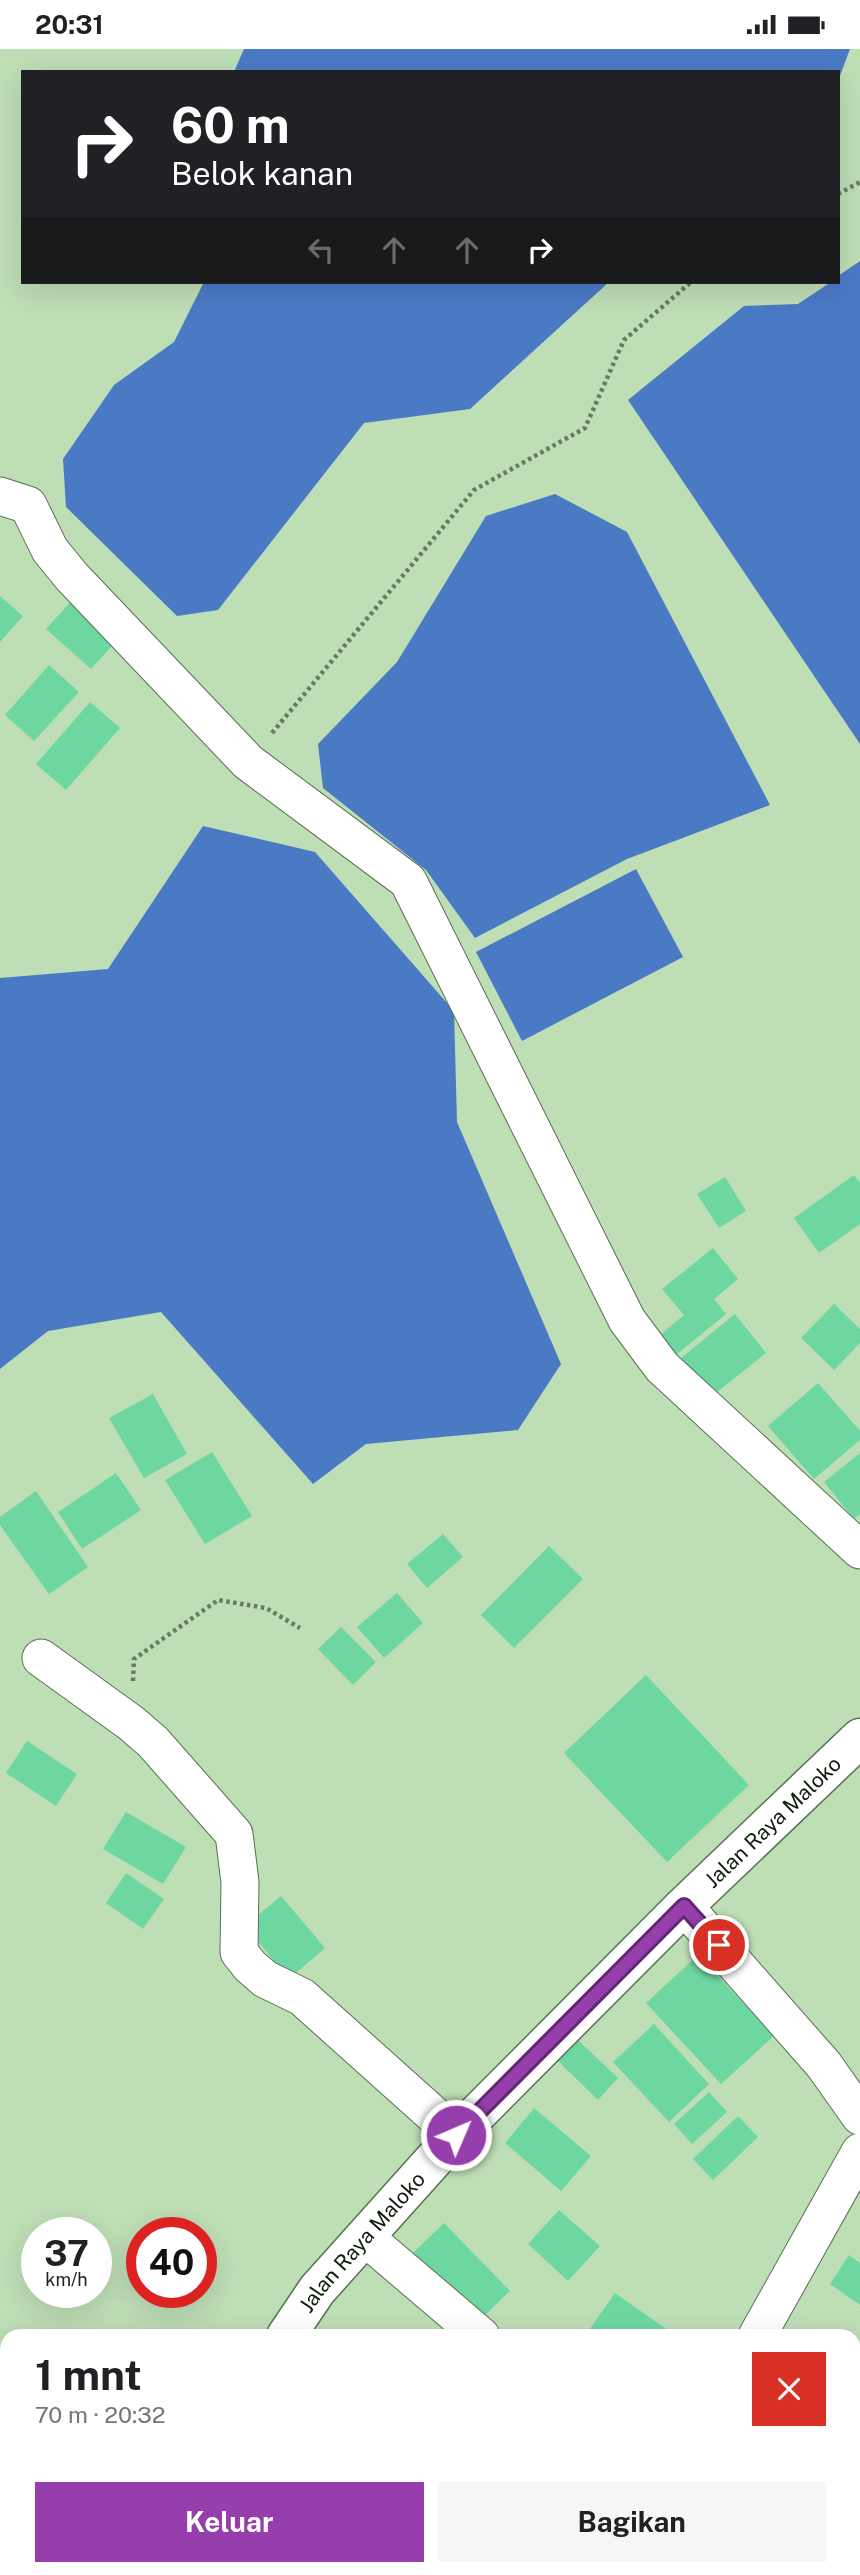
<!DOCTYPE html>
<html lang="id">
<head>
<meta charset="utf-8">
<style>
	body { margin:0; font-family:"Public Sans",sans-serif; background:#f6f6f6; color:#202124; height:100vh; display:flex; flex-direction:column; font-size:26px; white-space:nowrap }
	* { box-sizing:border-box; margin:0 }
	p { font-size:23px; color:#757577 }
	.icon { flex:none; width:38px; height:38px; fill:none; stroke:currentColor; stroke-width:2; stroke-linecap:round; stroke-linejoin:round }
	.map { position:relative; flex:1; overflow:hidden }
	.side { position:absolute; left:0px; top:2280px; width:861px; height:247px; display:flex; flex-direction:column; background:#fff; border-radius:21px 21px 0 0; box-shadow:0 7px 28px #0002 }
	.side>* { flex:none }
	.guide { position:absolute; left:21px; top:21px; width:819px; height:214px; border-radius:0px; box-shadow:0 7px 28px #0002; background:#202124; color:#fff; overflow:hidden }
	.speed { position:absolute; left:21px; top:2168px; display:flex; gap:14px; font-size:35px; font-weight:700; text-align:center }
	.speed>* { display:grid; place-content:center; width:91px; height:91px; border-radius:50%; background:#fff; box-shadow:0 7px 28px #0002; line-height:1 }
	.speed small { font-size:18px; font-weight:400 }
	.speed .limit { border:10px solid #d22; background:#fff; color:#111 }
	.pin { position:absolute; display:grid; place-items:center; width:60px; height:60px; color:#fff; margin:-30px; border:4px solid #fff; border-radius:50%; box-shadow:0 2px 7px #0007 }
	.me { position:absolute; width:77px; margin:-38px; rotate:45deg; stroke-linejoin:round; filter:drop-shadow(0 0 5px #0008) }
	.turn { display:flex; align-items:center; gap:24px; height:147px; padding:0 35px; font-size:32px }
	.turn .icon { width:91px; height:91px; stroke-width:2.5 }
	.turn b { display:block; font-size:49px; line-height:60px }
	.lanes { display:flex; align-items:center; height:66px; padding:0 35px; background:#0003; justify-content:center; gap:35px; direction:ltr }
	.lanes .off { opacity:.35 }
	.round { display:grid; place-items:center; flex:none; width:74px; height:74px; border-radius:0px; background:#f6f6f6 }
	.headline { display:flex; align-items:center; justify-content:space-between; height:119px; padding:0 35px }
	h1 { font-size:42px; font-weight:700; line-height:52px }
	.action { display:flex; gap:14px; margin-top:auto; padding:14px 35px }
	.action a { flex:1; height:80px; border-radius:0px; background:#963eab; color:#fff; font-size:28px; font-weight:700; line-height:80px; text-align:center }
	.action a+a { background:#f6f6f6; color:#202124 }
	.status { display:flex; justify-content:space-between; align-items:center; height:49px; padding:0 35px; background:#fff; direction:ltr }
	.status svg { height:19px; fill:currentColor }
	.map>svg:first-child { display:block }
	.water { fill:#4b7ac5 }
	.building { fill:#6ed7a1 }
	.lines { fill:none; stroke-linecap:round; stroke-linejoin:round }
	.street-casing { stroke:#56724f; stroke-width:39 }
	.secondary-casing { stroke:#56724f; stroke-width:41 }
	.path { stroke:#667c61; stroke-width:4.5; stroke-dasharray:3.5 3.5; stroke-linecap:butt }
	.street { stroke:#fff; stroke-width:37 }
	.secondary { stroke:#fff; stroke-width:38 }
	.route-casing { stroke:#62286f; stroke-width:18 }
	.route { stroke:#963eab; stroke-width:12 }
	.labels { text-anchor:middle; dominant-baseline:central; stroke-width:5; stroke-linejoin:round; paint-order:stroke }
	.street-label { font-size:21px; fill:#0f1b0c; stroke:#cbebc3 }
</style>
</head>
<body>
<div class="status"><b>20:31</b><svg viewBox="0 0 49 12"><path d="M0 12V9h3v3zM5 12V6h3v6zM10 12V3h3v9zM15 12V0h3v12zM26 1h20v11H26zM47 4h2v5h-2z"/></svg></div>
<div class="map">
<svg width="860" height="2526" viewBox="0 0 860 2526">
	<rect width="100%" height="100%" fill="#bedeb6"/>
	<path class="water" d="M 244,0 L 850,0 L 838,32 L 838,23 L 234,23 Z
		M 860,212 L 860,695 L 628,351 L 744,257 L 798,255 L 831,233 L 838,233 L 838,227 Z
		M 204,233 L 609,233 L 470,360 L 364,374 L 218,561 L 177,567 L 66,458 L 63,410 L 114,336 L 174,293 Z
		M 555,445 L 627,483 L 770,756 L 627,810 L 475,889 L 426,821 L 323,739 L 318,695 L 397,613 L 486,467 Z
		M 203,777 L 315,803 L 454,962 L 457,1073 L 561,1315 L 518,1381 L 366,1395 L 313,1435 L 161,1263 L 48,1282 L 0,1320 L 0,929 L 108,920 Z
		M 636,820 L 683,908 L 522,992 L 476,903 Z"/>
	<path class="building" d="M 0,547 L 23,567 L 0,593 Z
		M 74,549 L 119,589 L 91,620 L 46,580 Z
		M 49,616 L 79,643 L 34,692 L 5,666 Z
		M 90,653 L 120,679 L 66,741 L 36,715 Z
		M 854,1126 L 860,1134 L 860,1175 L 819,1204 L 794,1169 Z
		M 725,1128 L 746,1162 L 719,1179 L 697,1145 Z
		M 713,1199 L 738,1230 L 714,1250 L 726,1265 L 676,1306 L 660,1286 L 684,1266 L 662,1240 Z
		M 834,1255 L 860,1280 L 860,1294 L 834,1321 L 801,1289 Z
		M 735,1265 L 766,1304 L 706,1352 L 675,1314 Z
		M 818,1334 L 860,1382 L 860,1391 L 814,1430 L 768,1377 Z
		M 153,1345 L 187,1405 L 144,1429 L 109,1369 Z
		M 212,1403 L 252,1467 L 205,1495 L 165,1431 Z
		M 860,1404 L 860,1465 L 854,1470 L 824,1433 Z
		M 116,1424 L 141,1461 L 82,1500 L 58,1463 Z
		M 36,1442 L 88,1518 L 49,1545 L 0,1476 L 0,1468 Z
		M 443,1485 L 463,1508 L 427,1539 L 407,1515 Z
		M 549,1497 L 583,1530 L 514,1599 L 481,1566 Z
		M 397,1544 L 423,1574 L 384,1609 L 357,1578 Z
		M 341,1578 L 376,1613 L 353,1636 L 318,1600 Z
		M 646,1626 L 749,1736 L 667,1813 L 564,1704 Z
		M 27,1692 L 77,1725 L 56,1757 L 6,1724 Z
		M 126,1763 L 186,1798 L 163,1835 L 103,1800 Z
		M 126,1824 L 164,1850 L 143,1880 L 106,1854 Z
		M 281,1847 L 325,1899 L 289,1930 L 245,1877 Z
		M 698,1906 L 774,1987 L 721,2035 L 646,1954 Z
		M 654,1975 L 709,2035 L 669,2073 L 613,2013 Z
		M 578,1991 L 618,2029 L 598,2051 L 558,2012 Z
		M 709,2043 L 727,2063 L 692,2095 L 674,2075 Z
		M 534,2059 L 591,2107 L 561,2142 L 505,2094 Z
		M 738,2067 L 758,2088 L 713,2131 L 693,2110 Z
		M 559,2161 L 600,2197 L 568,2232 L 528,2195 Z
		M 444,2174 L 510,2242 L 479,2272 L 413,2204 Z
		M 849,2206 L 860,2214 L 860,2256 L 830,2235 Z
		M 615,2244 L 676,2287 L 585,2287 Z
		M 0,2391 L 7,2398 L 7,2473 L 0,2467 Z
		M 854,2425 L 860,2430 L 860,2464 L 854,2470 Z
		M 306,2520 L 340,2520 L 335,2526 L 315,2526 Z
		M 433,2520 L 473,2520 L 482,2526 L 429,2526 Z"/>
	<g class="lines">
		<g class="street-casing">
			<path id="street" d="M 0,447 L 28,456 L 50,501 L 72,528 L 248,713 L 408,832 L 627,1271 L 662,1318 L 860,1501
				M 41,1609 L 131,1674 L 153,1693 L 234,1785 L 240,1833 L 239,1903 L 250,1917 L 265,1930 L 302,1948 L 456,2086
				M 684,1857 L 824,2016 L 860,2067
				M 366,2189 L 481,2287
				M 757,2287 L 860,2103
				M 244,2520 L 255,2526"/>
		</g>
		<g class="secondary-casing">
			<g id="secondary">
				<path id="s1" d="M 286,2287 L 317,2241 L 456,2086 L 684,1857 L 860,1689"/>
				<path d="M 114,2526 L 119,2520"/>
			</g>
		</g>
		<path class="path" d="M 838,145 L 860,133
			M 272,684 L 474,441 L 585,379 L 624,291 L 691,233
			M 133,1632 L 134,1610 L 218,1551 L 266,1559 L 300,1579"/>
		<use href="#street" class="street"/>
		<use href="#secondary" class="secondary"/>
	</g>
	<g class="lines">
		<g class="route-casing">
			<path id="route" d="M 456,2086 L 684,1857 L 719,1896"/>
		</g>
		<use href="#route" class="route"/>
	</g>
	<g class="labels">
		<g class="street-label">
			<text stroke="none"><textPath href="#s1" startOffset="709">Jalan Raya Maloko</textPath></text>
			<text stroke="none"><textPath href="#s1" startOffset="121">Jalan Raya Maloko</textPath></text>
		</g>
	</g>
</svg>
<div class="speed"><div>37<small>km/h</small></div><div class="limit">40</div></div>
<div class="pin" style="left:719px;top:1896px;background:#d93025"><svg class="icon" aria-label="arrive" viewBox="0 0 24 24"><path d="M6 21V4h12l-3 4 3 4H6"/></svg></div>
<svg class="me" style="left:456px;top:2086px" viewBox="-20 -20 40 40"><circle r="17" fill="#963eab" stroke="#fff" stroke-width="3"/><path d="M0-11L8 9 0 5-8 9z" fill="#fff"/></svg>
<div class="guide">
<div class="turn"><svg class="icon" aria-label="right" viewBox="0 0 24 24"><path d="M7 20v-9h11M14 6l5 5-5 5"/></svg><div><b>60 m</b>Belok kanan</div></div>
<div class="lanes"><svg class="icon off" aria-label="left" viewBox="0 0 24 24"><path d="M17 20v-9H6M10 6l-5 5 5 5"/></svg><svg class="icon off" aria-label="ahead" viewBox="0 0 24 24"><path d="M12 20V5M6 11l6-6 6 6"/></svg><svg class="icon off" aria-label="ahead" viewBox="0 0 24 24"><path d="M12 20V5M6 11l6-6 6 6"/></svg><svg class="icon" aria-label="right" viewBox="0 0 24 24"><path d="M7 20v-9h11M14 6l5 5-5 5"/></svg></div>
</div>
<section class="side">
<div class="headline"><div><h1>1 mnt</h1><p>70 m · 20:32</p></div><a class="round" style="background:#d93025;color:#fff"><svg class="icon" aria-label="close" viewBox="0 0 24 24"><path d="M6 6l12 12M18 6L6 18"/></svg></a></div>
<div class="action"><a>Keluar</a><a>Bagikan</a></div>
</section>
</div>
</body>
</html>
